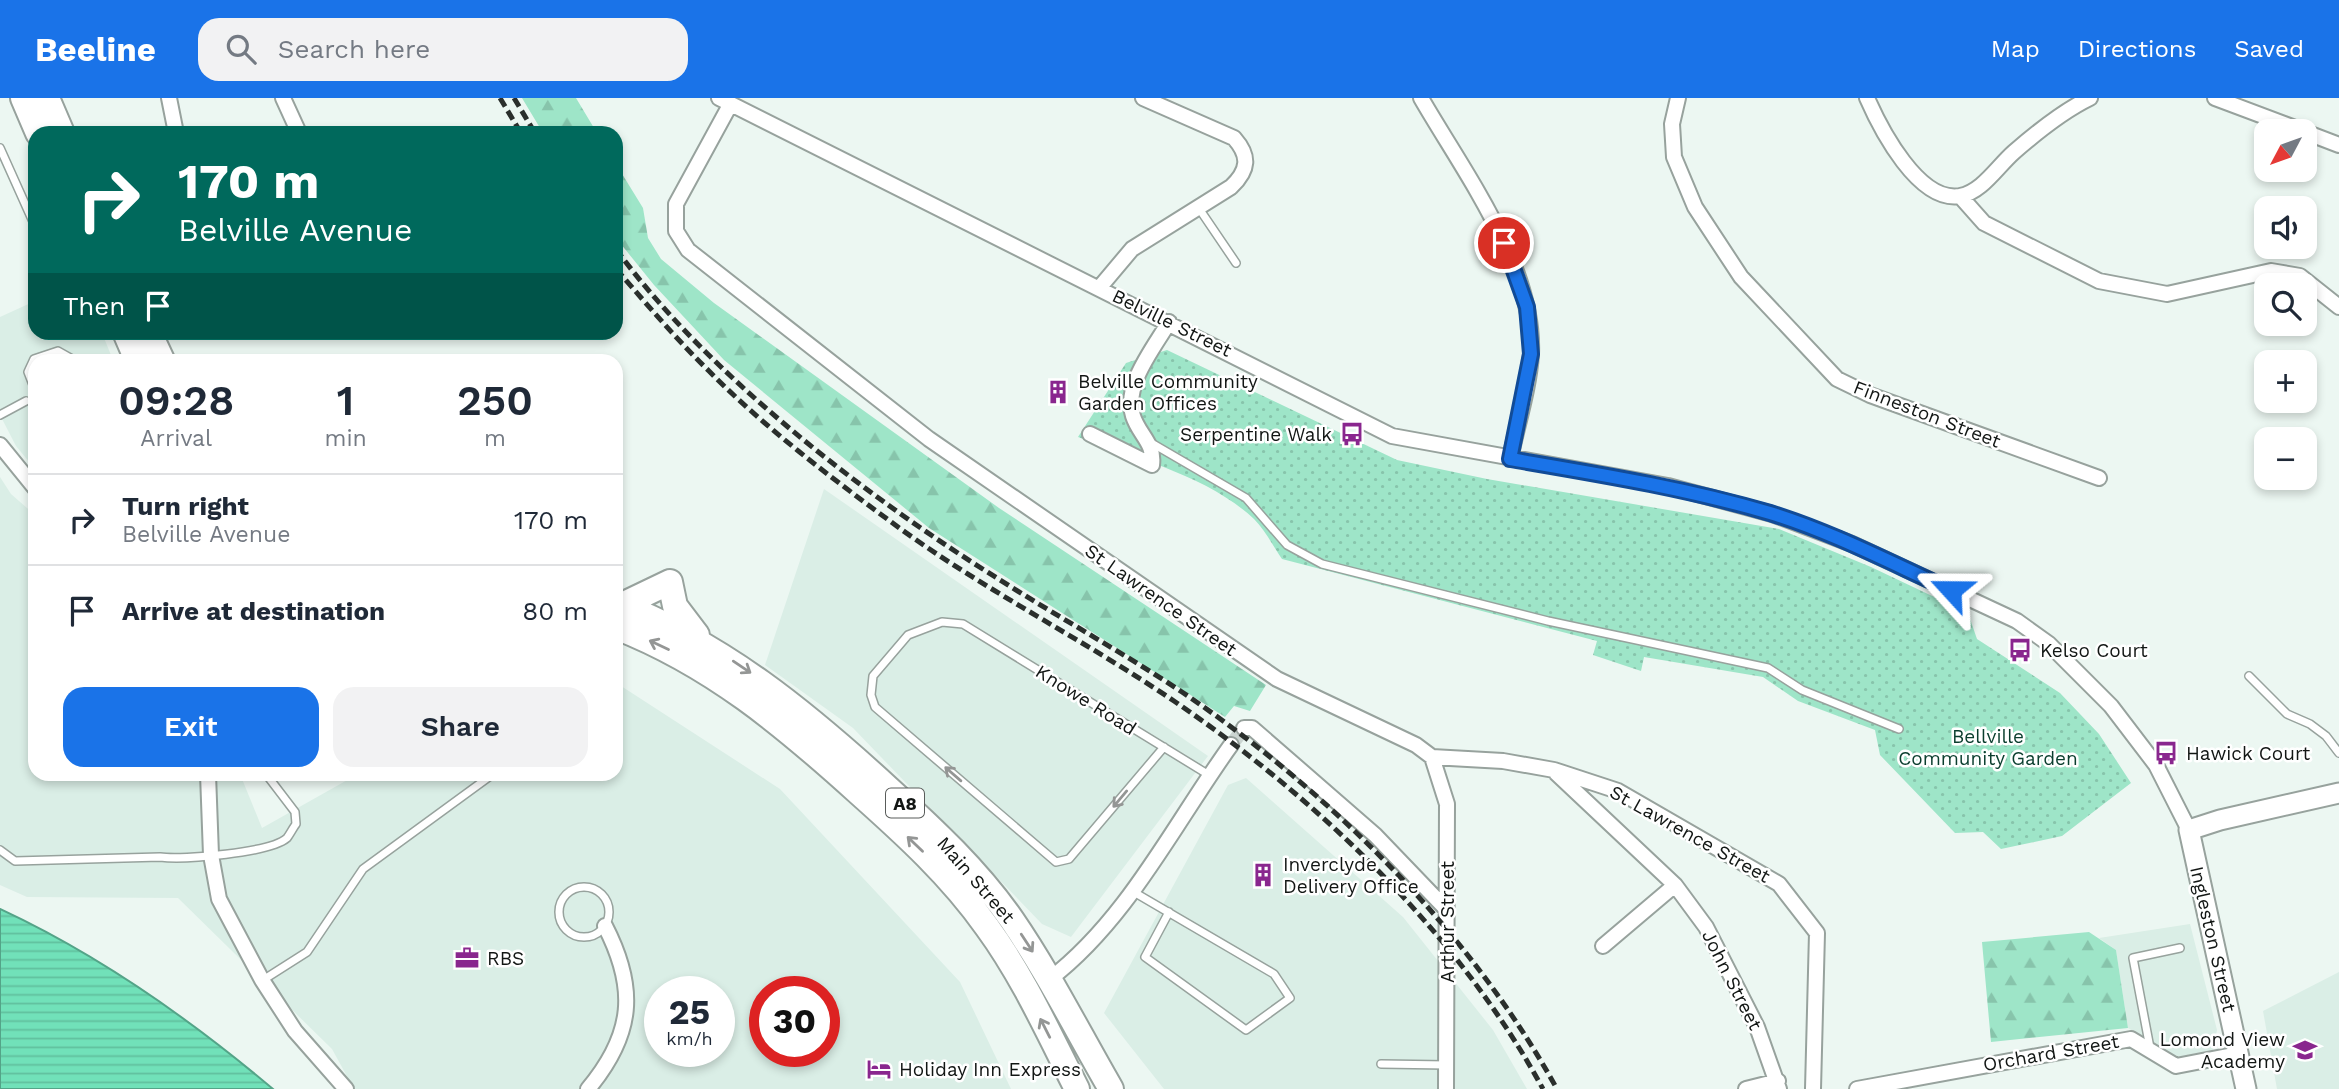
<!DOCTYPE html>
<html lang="en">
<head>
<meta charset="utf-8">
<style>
	body { margin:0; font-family:"Work Sans",sans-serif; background:#f2f2f3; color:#1f2937; height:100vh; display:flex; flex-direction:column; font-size:26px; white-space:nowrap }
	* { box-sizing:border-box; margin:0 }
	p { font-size:23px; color:#747a83 }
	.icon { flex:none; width:38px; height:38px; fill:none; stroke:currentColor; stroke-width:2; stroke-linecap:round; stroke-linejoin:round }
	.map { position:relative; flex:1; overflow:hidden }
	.drawer { position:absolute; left:28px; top:256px; width:595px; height:427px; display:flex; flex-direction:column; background:#fff; border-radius:21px; box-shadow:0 4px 10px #0003 }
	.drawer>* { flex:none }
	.banner { position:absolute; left:28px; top:28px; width:595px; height:214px; border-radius:21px; box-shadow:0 4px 10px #0003; background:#00695c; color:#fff; overflow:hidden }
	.needle { width:46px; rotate:229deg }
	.tools { position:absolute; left:2254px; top:21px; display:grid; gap:14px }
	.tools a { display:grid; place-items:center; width:63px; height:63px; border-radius:14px; background:#fff; box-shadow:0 4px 10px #0003; font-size:35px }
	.speed { position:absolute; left:644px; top:878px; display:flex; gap:14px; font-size:35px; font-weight:700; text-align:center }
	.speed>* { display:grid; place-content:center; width:91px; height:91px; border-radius:50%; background:#fff; box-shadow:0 4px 10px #0003; line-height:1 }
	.speed small { font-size:18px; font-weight:400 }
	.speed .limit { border:10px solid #d22; background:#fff; color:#111 }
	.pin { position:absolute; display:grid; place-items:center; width:60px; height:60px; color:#fff; margin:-30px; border:4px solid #fff; border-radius:50%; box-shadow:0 2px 7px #0007 }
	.me { position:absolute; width:77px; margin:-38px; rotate:294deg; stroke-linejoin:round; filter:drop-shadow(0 0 5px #0008) }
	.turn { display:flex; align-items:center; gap:24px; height:147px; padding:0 35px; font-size:32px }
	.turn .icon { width:91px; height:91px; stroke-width:2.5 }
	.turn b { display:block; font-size:49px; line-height:60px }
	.then { display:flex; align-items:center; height:66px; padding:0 35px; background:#0003; gap:14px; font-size:26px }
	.eta { display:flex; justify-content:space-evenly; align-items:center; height:119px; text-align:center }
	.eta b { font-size:42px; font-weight:600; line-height:49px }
	.action { display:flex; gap:14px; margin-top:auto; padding:14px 35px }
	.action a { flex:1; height:80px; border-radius:21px; background:#1a73e8; color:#fff; font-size:28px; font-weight:600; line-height:80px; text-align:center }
	.action a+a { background:#f2f2f3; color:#1f2937 }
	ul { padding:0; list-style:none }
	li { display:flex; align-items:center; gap:21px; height:91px; padding:0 35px; border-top:2px solid #e0e1e3 }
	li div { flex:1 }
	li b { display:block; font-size:26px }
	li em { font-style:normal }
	header { display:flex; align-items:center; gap:42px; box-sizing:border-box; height:98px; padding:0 35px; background:#1a73e8; color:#fff }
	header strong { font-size:33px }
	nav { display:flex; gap:38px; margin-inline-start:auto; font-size:24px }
	.search { width:490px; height:63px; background:#f2f2f3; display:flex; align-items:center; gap:18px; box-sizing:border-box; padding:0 24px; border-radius:21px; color:#747a83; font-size:26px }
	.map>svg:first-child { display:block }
	.built { fill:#daeee6; fill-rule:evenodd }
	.forest { fill:url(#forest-firs) }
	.garden { fill:url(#garden-dots) }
	.water { fill:url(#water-rules); stroke:#54a488; stroke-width:2 }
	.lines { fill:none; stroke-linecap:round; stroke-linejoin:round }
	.minor-tunnel { stroke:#cbd5d1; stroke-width:14; stroke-dasharray:14 7; stroke-linecap:butt }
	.service-casing { stroke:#97a29d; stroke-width:10 }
	.minor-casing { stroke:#97a29d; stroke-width:18 }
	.secondary-casing { stroke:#97a29d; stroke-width:23 }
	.trunk-casing { stroke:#97a29d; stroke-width:28 }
	.service { stroke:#fff; stroke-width:7 }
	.minor { stroke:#fff; stroke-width:14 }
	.secondary { stroke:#fff; stroke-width:19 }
	.trunk { stroke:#fff; stroke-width:24 }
	.rail { stroke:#2a2f2c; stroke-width:5; stroke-dasharray:10 5; stroke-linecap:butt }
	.oneway { stroke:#949695 }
	.route-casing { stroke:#114b97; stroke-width:18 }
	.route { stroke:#1a73e8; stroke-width:12 }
	.labels { text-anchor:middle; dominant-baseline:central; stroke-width:5; stroke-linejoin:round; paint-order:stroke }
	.shield { fill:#fff; stroke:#595c5a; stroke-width:2 }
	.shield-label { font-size:18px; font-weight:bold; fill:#121614 }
	.street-label { font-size:19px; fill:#121614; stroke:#fff }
	.poi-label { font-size:19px; fill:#121614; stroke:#fff; text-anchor:start }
	.park-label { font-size:19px; fill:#0a3e2e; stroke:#fff }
</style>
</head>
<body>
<header>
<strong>Beeline</strong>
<div class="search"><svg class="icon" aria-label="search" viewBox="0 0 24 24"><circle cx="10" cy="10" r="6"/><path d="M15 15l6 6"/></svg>Search here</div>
<nav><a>Map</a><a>Directions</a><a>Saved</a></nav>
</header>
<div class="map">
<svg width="2339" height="991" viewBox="0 0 2339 991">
	<defs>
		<pattern id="forest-firs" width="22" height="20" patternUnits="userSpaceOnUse" patternTransform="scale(1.75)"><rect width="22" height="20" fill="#9ee5c8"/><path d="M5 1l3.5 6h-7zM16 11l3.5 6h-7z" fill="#87c4ab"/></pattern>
		<pattern id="garden-dots" width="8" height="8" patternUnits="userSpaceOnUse" patternTransform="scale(1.75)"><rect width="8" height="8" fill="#9ee5c8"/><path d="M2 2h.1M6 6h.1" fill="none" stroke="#87c4ab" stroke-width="1.8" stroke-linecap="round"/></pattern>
		<pattern id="water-rules" width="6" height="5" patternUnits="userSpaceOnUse" patternTransform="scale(1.75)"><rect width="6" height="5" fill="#71e1b9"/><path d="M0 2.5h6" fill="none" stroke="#61c09e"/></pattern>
	</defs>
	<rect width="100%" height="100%" fill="#ecf7f2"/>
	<path class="built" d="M 35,203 L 35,234 L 102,235 L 113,262 L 35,262 L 35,371 L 16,348 L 0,317 L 0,219 Z
		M 0,379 L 11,396 L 35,417 L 35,676 L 240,676 L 262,730 L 358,676 L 616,676 L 618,586 L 780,691 L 960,884 L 1011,991 L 354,991 L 332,951 L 178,800 L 27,799 L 0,787 ZM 660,894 L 719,894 L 719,954 L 660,954 ZM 765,894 L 824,894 L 824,954 L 765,954 Z
		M 824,391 L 1208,658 L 1071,839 L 1042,826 L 853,630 L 765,567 Z
		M 1246,680 L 1403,819 L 1493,932 L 1527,991 L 1164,991 L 1104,915 L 1228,687 Z
		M 2190,826 L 2217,932 L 2213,952 L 2177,959 L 2128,930 L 2116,852 L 2099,840 Z
		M 2339,874 L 2339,991 L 2277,991 L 2263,913 Z"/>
	<path class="forest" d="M 522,0 L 576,0 L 597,35 L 543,35 Z
		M 616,66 L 643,110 L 648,140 L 661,161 L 714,205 L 999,410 L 1266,587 L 1250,613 L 1234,608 L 1225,619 L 929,430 L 724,262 L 654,187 L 616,140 Z
		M 2089,834 L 2116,852 L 2128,930 L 1991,944 L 1982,844 Z"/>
	<path class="garden" d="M 1167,252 L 1397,362 L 1487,381 L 1779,431 L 1871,469 L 1968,515 L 1977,541 L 2060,595 L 2099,636 L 2131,685 L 2062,738 L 2001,751 L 1983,734 L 1955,735 L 1880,657 L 1875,632 L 1798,603 L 1763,579 L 1644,559 L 1641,573 L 1593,557 L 1597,543 L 1282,461 C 1273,448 1265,432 1254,421 C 1208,378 1136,360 1078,339 L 1126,265 Z"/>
	<path class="water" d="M 0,811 C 99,857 190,921 273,991 L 0,991 Z"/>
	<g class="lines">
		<path class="minor-tunnel" d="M 1231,647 L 1244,630"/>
		<g class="service-casing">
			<path id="service" d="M 0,50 L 35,128
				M 1198,109 L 1236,165
				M 35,292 L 28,274 L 34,261 L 58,253 L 74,262
				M 0,317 L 26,303
				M 1148,343 L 1246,400 L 1287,447 L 1322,466 L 1548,523 L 1768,570 L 1802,592 L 1899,631
				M 2249,578 L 2287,616 L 2310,626 L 2326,638 L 2339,655
				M 1164,649 L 1069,761 L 1056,764 L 875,609 L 871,597 L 873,578 L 908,537 L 942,524 L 963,526 L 1209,677
				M 0,752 L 15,763 L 160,759 C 183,762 270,755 287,740 C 290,736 293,730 296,726 L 295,714 L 266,676
				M559 814a25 25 0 1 1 50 0a25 25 0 1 1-50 0Z
				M 1132,793 L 1274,876 L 1290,900 L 1246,932 L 1145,859 L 1169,814
				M 263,882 L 307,854 L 363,771 L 493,676
				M 2150,950 L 2133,860 L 2180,850
				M 1381,966 L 1447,967"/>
		</g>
		<g class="minor-casing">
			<path id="minor" d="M 169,0 L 176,35
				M 283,0 L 299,35
				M 719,0 L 1392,338 L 1668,388 L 1772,416 L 1852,446 L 2017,523 L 2049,546 L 2111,608 L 2156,667 L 2189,732
				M 1421,0 C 1463,73 1535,168 1531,256 C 1529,290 1517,327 1510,361
				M 1678,0 L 1672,26 L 1674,59 L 1695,109 L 1741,179 L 1837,281 L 1870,297 L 2099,380
				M 1867,0 C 1881,32 1919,105 1960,98 L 1984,125 L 2099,183 L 2167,196 L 2271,173 L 2300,178 L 2339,209
				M 2215,0 L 2303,33
				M 730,7 L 676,106 L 676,133 L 688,152 L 929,341 L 1277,581 L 1416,647 L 1432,659 L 1503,663 L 1554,672 L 1618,693 L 1779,786 L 1817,835 L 1813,991
				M 2305,34 L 2339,47
				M 1960,98 C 1982,94 1997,69 2014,54 C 2037,34 2063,13 2090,0
				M 1100,189 L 1132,151 L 1231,89 C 1249,72 1250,58 1234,40 L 1143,0
				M 1090,336 L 1152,367 C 1155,345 1139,337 1133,318 C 1123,287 1154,250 1169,224
				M 0,347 L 35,390
				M 1244,630 L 1252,630 L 1375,737 L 1447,812
				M 1432,659 L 1447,706 L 1446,991
				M 1556,675 L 1675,787 L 1706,829 L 1757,929 L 1779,991
				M 208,676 L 211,757 L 219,801 L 262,882 L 295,933 L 346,991
				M 1603,848 L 1675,787
				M 1050,881 C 1128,821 1174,726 1231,647
				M 588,991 C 634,936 637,890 605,828
				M 1746,991 L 1778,983
				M 1857,991 L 2131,941 L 2176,968 L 2238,956"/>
		</g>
		<g class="secondary-casing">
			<path id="secondary" d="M 2246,991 L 2189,732 L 2220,722 L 2339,695"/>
		</g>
		<g class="trunk-casing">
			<path id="trunk" d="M 23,0 L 38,35
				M 47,0 L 62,35
				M 125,234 L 137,262
				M 149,234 L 162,262
				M 616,505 C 723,546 806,615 889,691 C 933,731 978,773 1012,822 C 1049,876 1078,934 1111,991
				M 622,507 L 670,484 L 675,508 L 697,537
				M 616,529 C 711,566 784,627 859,695 C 905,736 951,778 987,829 C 1023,878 1049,936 1077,991"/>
		</g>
		<use href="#service" class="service"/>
		<use href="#minor" class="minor"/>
		<use href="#secondary" class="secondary"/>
		<use href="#trunk" class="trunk"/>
		<path class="rail" d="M 500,0 L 521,35
			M 514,0 L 535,35
			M 616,151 C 707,276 865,398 997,480 C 1058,519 1122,554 1182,594 C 1330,694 1470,833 1557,991
			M 616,171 C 646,205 676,241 709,273 C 766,331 833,381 898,429 C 986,493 1084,542 1174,603 C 1319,702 1459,836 1543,991"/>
	</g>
	<defs><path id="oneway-shaft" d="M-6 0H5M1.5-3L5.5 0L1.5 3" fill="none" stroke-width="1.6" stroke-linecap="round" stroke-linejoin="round" transform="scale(1.75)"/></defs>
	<g class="oneway">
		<use href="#oneway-shaft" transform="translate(659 547) rotate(-155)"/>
		<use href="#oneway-shaft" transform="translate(742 569) rotate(34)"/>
		<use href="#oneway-shaft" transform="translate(953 676) rotate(-139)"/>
		<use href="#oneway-shaft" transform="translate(1120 701) rotate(130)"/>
		<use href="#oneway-shaft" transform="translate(915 746) rotate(-136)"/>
		<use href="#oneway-shaft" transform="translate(1027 845) rotate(57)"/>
		<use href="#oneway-shaft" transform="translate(1045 930) rotate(-117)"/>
	</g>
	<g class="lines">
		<g class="route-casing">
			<path id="route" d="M 1504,145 L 1527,209 L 1531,256 L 1510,361 C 1598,376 1685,390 1770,415 C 1832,434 1891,465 1951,492"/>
		</g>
		<use href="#route" class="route"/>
	</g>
	<defs>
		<g id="building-bare" transform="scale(1.89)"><path d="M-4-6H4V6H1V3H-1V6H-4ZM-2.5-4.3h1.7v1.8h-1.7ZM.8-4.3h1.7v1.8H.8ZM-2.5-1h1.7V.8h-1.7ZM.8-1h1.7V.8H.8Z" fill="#89268e" stroke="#fff" stroke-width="2.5" paint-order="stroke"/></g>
		<g id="bus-bare" transform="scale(1.89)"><path d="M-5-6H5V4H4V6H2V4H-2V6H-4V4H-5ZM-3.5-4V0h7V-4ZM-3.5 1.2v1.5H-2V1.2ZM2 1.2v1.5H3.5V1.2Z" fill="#89268e" stroke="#fff" stroke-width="2.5" paint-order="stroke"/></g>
		<g id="office-bare" transform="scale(1.89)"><path d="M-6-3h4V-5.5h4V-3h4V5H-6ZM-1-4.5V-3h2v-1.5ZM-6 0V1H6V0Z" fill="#89268e" stroke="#fff" stroke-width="2.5" paint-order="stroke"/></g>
		<g id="school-bare" transform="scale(1.89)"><path d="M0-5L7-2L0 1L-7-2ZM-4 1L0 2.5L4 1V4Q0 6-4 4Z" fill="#89268e" stroke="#fff" stroke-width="2.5" paint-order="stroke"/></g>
		<g id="hotel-bare" transform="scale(1.89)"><path d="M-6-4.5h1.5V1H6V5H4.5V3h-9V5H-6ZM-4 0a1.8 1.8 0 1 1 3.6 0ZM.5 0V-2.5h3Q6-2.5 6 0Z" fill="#89268e" stroke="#fff" stroke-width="2.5" paint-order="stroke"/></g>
	</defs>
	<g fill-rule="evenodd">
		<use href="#building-bare" x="1058" y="294"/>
		<use href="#bus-bare" x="1352" y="336"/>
		<use href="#bus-bare" x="2020" y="552"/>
		<use href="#bus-bare" x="2166" y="655"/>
		<use href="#building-bare" x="1263" y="777"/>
		<use href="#office-bare" x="467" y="860"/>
		<use href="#school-bare" x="2305" y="952"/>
		<use href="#hotel-bare" x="879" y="971"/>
	</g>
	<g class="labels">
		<rect class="shield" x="886" y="690.5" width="38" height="29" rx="5"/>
		<g class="shield-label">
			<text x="905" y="705">A8</text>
		</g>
		<g class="street-label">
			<text transform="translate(1172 225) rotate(26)">Belville Street</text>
			<text transform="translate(1927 316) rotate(21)">Finneston Street</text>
			<text transform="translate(1161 502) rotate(35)">St Lawrence Street</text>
			<text transform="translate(1086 602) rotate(32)">Knowe Road</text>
			<text transform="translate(1690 736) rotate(29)">St Lawrence Street</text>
			<text transform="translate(976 782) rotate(49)">Main Street</text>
			<text transform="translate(1447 824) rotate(-90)">Arthur Street</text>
			<text transform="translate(2213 841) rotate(77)">Ingleston Street</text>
			<text transform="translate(1732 882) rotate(63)">John Street</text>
			<text transform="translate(2051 955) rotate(-10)">Orchard Street</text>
		</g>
		<g class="poi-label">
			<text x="1078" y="283">Belville Community<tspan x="1078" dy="22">Garden Offices</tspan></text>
			<text x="1332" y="336" text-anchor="end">Serpentine Walk</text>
			<text x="2040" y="552">Kelso Court</text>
			<text x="2186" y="655">Hawick Court</text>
			<text x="1283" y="766">Inverclyde<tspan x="1283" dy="22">Delivery Office</tspan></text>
			<text x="487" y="860">RBS</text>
			<text x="2285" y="941" text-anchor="end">Lomond View<tspan x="2285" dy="22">Academy</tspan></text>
			<text x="899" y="971">Holiday Inn Express</text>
		</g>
		<g class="park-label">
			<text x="1988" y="638">Bellville<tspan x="1988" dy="22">Community Garden</tspan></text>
		</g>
	</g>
</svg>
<div class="tools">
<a><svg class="needle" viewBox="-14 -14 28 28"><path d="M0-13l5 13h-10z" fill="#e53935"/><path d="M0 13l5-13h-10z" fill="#747a83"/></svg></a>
<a><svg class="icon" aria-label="sound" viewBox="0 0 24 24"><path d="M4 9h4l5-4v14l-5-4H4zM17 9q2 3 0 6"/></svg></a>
<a><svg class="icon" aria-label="search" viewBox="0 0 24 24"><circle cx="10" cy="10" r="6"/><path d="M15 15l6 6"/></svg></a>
<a>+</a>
<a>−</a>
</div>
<div class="speed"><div>25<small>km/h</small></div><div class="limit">30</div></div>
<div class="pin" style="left:1504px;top:145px;background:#d93025"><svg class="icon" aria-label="arrive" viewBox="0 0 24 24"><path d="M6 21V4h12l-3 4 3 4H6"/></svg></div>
<svg class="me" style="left:1951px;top:492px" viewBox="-20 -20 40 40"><path d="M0-17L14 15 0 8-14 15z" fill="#1a73e8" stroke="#fff" stroke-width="4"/></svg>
<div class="banner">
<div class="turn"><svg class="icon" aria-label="right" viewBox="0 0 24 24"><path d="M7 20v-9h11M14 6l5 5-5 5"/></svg><div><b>170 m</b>Belville Avenue</div></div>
<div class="then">Then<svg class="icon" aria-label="arrive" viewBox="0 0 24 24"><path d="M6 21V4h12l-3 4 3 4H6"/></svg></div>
</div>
<section class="drawer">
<div class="eta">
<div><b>09:28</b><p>Arrival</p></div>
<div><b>1</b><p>min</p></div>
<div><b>250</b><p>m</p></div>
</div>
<ul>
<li><svg class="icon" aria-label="right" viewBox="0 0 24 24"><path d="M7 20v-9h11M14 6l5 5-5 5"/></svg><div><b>Turn right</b><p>Belville Avenue</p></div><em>170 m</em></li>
<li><svg class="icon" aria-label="arrive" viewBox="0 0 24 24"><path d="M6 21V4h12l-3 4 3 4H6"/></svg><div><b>Arrive at destination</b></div><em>80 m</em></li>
</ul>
<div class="action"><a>Exit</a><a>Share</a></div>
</section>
</div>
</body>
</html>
